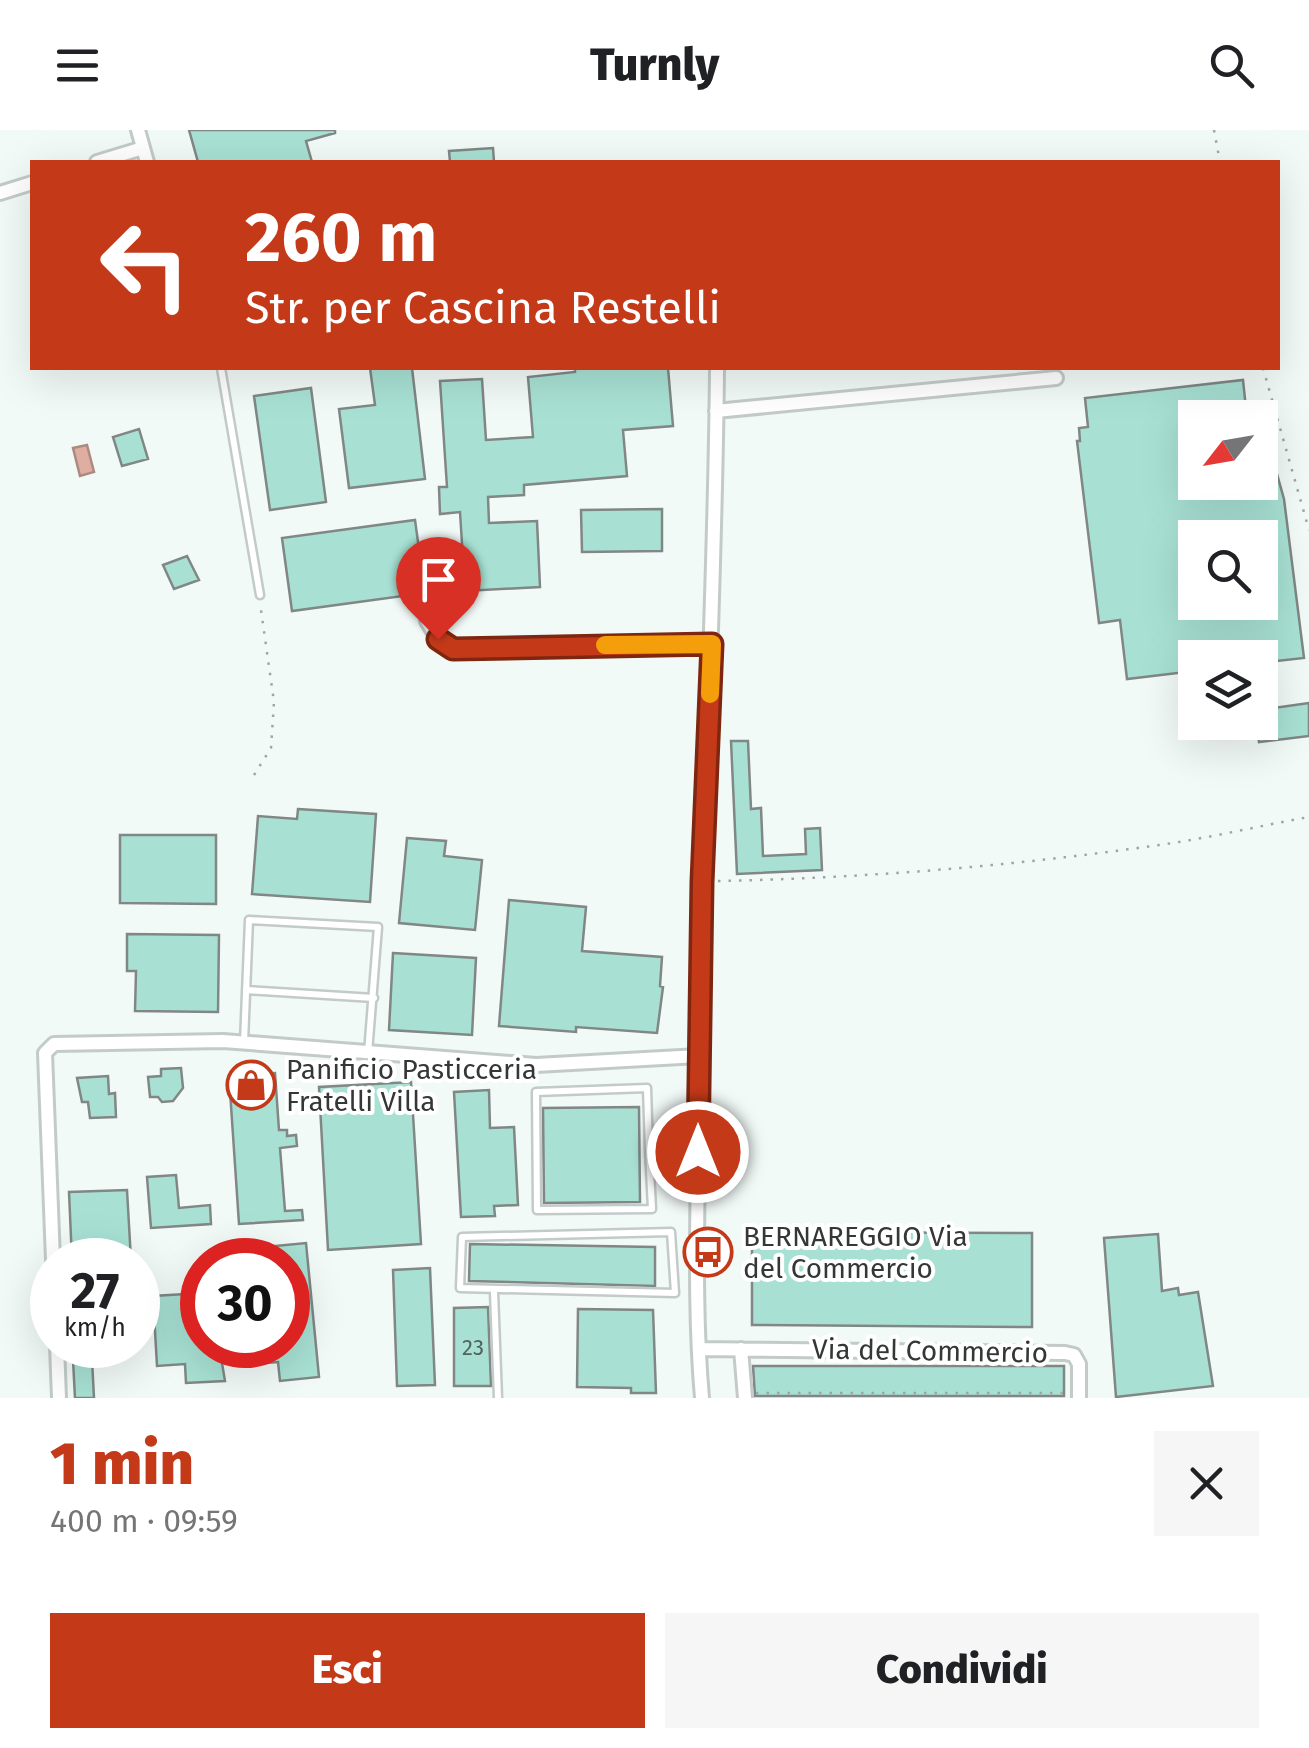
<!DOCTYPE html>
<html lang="it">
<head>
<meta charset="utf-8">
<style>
	body { margin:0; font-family:"Fira Sans",sans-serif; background:#f6f6f6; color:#202124; height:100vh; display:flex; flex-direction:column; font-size:38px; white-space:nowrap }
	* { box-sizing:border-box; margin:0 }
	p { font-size:32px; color:#757577 }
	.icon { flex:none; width:55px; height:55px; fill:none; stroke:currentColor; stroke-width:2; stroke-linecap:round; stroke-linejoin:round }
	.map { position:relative; height:1268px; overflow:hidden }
	.sheet { display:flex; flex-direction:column; background:#fff; flex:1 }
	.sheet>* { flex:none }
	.guide { position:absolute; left:30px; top:30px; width:1250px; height:210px; border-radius:0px; box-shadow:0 10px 40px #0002; background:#c43a19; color:#fff; overflow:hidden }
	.needle { width:65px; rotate:239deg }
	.buttons { position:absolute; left:1178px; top:270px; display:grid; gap:20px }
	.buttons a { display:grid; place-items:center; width:100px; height:100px; border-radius:0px; background:#fff; box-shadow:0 10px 40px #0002; font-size:50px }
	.speed { position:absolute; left:30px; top:1108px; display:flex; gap:20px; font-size:50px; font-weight:700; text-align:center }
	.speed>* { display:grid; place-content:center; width:130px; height:130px; border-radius:50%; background:#fff; box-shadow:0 10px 40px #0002; line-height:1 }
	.speed small { font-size:25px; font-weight:400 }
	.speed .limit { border:15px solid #d22; background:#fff; color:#111 }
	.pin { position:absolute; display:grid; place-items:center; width:85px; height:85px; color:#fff; margin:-102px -42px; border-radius:50% 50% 50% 0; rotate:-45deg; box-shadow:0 0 10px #0007 }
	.pin .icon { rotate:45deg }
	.me { position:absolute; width:110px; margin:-55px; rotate:0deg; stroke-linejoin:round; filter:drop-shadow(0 0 8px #0008) }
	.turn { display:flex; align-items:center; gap:35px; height:210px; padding:0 50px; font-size:45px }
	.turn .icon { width:130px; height:130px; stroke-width:2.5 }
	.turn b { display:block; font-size:70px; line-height:85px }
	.round { display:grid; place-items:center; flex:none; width:105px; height:105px; border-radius:0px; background:#f6f6f6 }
	.overview { display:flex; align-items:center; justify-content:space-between; height:170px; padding:0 50px }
	h1 { font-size:60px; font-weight:800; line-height:75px; color:#c43a19 }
	.button { display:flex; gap:20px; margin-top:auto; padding:20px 50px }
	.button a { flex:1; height:115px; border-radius:0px; background:#c43a19; color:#fff; font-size:40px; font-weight:800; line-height:115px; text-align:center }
	.button a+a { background:#f6f6f6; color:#202124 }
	header { display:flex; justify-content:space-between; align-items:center; height:130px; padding:0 50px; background:#fff; font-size:45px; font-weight:800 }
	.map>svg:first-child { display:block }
	.water { fill:#dfada1; stroke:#ac8a81; stroke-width:2.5 }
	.building { fill:#a8e1d4; stroke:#808785; stroke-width:2.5; fill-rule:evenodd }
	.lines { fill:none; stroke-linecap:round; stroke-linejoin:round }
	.lane-casing { stroke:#c3cbc9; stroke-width:11 }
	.street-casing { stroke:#c3cbc9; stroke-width:18 }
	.path { stroke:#9fa5a3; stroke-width:2.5; stroke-dasharray:2.5 8; stroke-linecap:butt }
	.lane { stroke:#fff; stroke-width:6 }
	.street { stroke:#fff; stroke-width:12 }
	.route-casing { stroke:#7f2610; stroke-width:25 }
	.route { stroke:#c43a19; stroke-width:18 }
	.slow { stroke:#f59e0b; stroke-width:18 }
	.labels { text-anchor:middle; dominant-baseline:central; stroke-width:8; stroke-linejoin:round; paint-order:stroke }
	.number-label { font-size:22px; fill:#51625e }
	.poi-label { font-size:28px; fill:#343736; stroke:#fff; text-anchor:start }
	.street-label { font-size:28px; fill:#343736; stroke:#fff }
</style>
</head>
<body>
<header><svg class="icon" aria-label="menu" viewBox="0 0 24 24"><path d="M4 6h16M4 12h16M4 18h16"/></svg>Turnly<svg class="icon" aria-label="search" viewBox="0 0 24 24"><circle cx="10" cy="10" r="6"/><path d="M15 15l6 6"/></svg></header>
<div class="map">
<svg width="1309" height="1268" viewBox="0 0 1309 1268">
	<rect width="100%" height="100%" fill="#f2faf8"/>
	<path class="water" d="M 87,315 L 94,342 L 80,346 L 73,318 Z"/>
	<path class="building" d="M 189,0 L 335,0 L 335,3 L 306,11 L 312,32 L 198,32 Z
		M 493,18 L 494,32 L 450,32 L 449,21 Z
		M 370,238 L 412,238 L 425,349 L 349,358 L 339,279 L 375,275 Z
		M 575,238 L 668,238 L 673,296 L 623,300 L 627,346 L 524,355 L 524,365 L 488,367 L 489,393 L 537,391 L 540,457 L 465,461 L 460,382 L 440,384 L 439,357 L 447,357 L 440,251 L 482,249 L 486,310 L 533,307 L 528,247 L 575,242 Z
		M 1243,250 L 1247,288 L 1195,288 L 1195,352 L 1260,352 L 1260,320 L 1270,319 L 1284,369 L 1304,528 L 1260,533 L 1260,528 L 1195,528 L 1195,541 L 1127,549 L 1120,490 L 1099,493 L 1077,311 L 1080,311 L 1079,298 L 1088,297 L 1085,268 ZM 1195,408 L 1260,408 L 1260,472 L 1195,472 Z
		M 311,258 L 326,372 L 270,380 L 254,266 Z
		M 139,299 L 148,329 L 122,336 L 113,307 Z
		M 662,379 L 662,421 L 582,422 L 581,380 Z
		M 415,390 L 425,463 L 292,481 L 282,408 Z
		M 187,426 L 199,450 L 174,459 L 163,435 Z
		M 1309,573 L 1309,606 L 1259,612 L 1257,592 L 1260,592 L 1260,580 Z
		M 731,611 L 748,611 L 751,679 L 761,678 L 763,726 L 806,724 L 805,699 L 820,698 L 822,740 L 737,744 Z
		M 298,679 L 376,684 L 370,772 L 252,764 L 258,686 L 297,689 Z
		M 120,705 L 216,705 L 216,774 L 120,773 Z
		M 407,708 L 446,711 L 444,726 L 482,730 L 475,800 L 399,793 Z
		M 509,770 L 586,777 L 582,821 L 662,827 L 660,856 L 663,857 L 657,903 L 576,897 L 576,902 L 499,896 Z
		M 127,804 L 219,805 L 218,882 L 135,881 L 136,841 L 127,841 Z
		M 393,823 L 476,828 L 472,905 L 389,900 Z
		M 181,938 L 183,958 L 173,971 L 162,972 L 158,967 L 150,967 L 148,947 L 161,946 L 161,939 Z
		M 275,943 L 279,1000 L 287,1000 L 287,1006 L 296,1005 L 297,1016 L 280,1018 L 285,1081 L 302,1080 L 303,1090 L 239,1094 L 229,946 Z
		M 108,946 L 109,964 L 115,963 L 116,987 L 90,988 L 88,972 L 82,972 L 77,948 Z
		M 411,952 L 421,1114 L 328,1120 L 319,957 Z
		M 489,960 L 490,998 L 514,997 L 518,1075 L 494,1076 L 495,1086 L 461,1087 L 454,962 Z
		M 639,977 L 640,1072 L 544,1073 L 543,978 Z
		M 176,1045 L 179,1078 L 210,1075 L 211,1094 L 151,1098 L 147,1047 Z
		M 127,1060 L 131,1130 L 72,1130 L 69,1062 Z
		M 752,1102 L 1032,1103 L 1032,1197 L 752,1195 Z
		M 1158,1104 L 1162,1161 L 1178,1158 L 1179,1165 L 1198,1162 L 1213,1256 L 1116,1267 L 1104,1108 Z
		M 306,1113 L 319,1247 L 280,1251 L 278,1232 L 255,1234 L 253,1215 L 288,1215 L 288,1130 L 244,1130 L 243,1119 Z
		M 470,1114 L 655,1117 L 655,1156 L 469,1151 Z
		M 430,1138 L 435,1255 L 397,1256 L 393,1140 Z
		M 202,1163 L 202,1215 L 219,1215 L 225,1251 L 186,1253 L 185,1234 L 157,1236 L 153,1166 Z
		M 488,1177 L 491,1256 L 454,1256 L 454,1178 Z
		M 578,1179 L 653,1180 L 656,1263 L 631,1263 L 631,1258 L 577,1257 Z
		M 92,1229 L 94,1268 L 75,1268 L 73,1230 Z
		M 753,1236 L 1064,1236 L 1064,1266 L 755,1266 Z"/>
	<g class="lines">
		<g class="lane-casing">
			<path id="lane" d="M 221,238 L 260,465
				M 246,860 L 374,868
				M 244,912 L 249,790 L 378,797 L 368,923
				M 649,1020 L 647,958 L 536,962 L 537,1080 L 652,1079 L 649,1020 L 697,1022
				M 671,1102 L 675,1163 L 460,1158 L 462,1107 Z
				M 494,1162 L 498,1268"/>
		</g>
		<g class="street-casing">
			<path id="street" d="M 138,0 L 147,32
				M 97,32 L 143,18
				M 0,63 L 32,53
				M 716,281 L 1056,248
				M 427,491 L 438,509 L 453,519 L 712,514
				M 53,1130 L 45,923 L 54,914 L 223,911 L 536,935 L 699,926
				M 57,1215 L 59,1268
				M 700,1219 L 1065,1223 L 1074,1225 L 1079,1234 L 1079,1268
				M 741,1219 L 745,1268
				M 702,1268 C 694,1178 698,1086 698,995 C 699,742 715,490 717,238"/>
		</g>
		<path class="path" d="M 1214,0 L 1220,32
			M 1263,238 L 1309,400
			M 254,645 L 271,618 L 274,572 L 260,473
			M 718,751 C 865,748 1013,736 1159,715 C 1209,708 1259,696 1309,687
			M 756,1263 L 1064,1263"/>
		<use href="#lane" class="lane"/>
		<use href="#street" class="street"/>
	</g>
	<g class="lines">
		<g class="route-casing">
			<path id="route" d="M 438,509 L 453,519 L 712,514 L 702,752 L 698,1022"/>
		</g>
		<use href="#route" class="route"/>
		<path class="slow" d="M 605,515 L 712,514 L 710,564"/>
	</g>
	<defs>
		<g id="shop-ring" transform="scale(2.5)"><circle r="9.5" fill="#fff" stroke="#c43a19" stroke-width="1.5"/><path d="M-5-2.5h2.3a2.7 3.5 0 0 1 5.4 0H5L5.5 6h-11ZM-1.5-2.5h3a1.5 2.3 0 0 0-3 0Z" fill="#c43a19"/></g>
		<g id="bus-ring" transform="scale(2.5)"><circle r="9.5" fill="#fff" stroke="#c43a19" stroke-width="1.5"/><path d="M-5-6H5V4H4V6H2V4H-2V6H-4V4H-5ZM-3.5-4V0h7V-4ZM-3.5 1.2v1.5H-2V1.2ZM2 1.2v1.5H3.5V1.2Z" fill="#c43a19"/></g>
	</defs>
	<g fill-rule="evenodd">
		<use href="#shop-ring" x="251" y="955"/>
		<use href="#bus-ring" x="708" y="1122"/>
	</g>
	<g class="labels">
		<g class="number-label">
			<text x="473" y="1217">23</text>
		</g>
		<g class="poi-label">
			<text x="286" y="939">Panificio Pasticceria<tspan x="286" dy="32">Fratelli Villa</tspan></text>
			<text x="743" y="1106">BERNAREGGIO Via<tspan x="743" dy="32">del Commercio</tspan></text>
		</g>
		<g class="street-label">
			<text transform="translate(930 1221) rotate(1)">Via del Commercio</text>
		</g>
	</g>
</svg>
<div class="buttons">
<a><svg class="needle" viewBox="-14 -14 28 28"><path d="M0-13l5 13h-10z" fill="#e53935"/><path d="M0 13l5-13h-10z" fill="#757577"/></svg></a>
<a><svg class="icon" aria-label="search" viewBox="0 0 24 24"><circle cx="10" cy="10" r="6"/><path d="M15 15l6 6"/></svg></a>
<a><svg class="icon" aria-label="layers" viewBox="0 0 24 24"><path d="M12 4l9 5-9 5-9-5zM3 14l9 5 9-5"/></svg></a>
</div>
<div class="speed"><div>27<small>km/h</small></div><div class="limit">30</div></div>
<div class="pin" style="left:438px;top:509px;background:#d93025"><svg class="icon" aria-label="arrive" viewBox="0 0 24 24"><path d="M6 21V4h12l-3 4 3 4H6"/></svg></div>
<svg class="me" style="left:698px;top:1022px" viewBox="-20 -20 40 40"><circle r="17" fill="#c43a19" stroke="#fff" stroke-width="3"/><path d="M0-11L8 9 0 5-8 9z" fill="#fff"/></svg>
<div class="guide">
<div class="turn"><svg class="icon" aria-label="left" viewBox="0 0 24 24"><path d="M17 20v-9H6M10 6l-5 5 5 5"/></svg><div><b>260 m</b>Str. per Cascina Restelli</div></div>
</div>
</div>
<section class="sheet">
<div class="overview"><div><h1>1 min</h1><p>400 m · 09:59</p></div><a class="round"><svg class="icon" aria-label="close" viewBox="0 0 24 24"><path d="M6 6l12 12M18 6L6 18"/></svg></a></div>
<div class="button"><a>Esci</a><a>Condividi</a></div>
</section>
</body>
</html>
